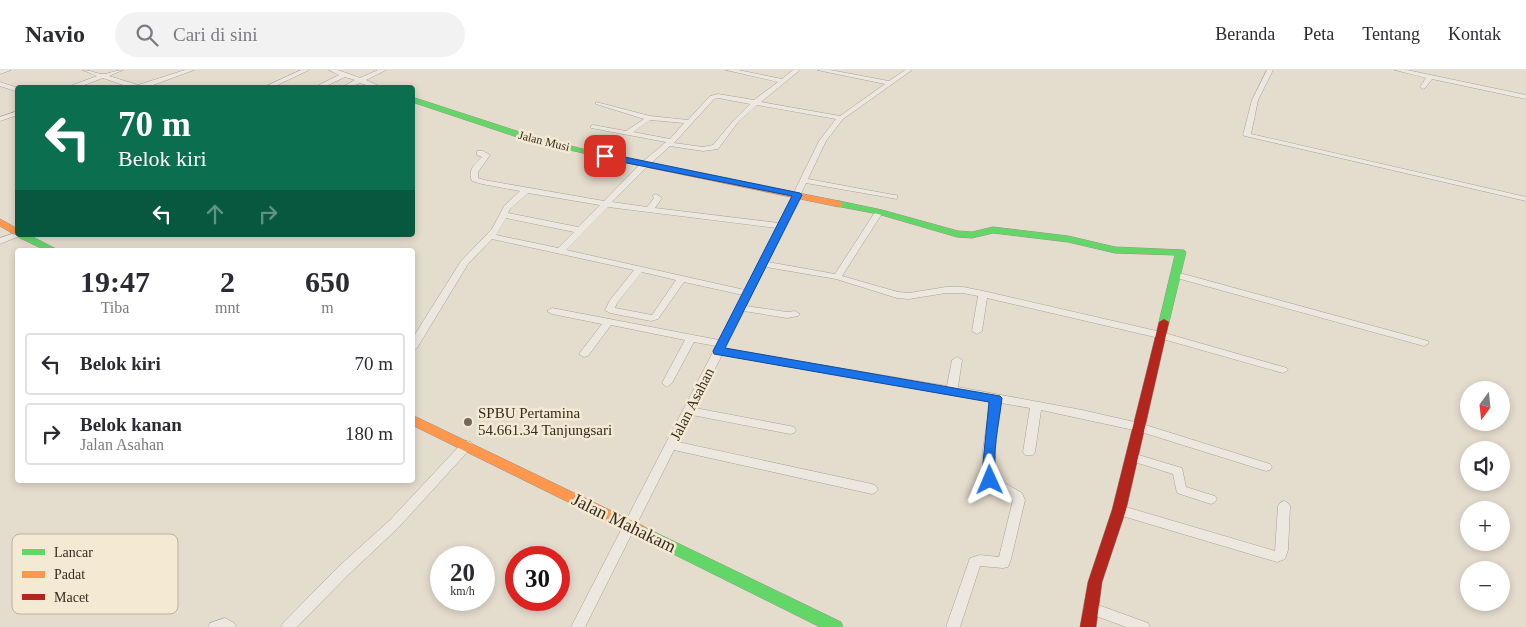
<!DOCTYPE html>
<html lang="id">
<head>
<meta charset="utf-8">
<style>
	body { margin:0; font-family:"Times New Roman",serif; background:#f2f2f3; color:#2b2b33; height:100vh; display:flex; flex-direction:column; font-size:19px; white-space:nowrap }
	* { box-sizing:border-box; margin:0 }
	p { font-size:16px; color:#7c7c81 }
	.icon { flex:none; width:28px; height:28px; fill:none; stroke:currentColor; stroke-width:2; stroke-linecap:round; stroke-linejoin:round }
	.map { position:relative; flex:1; overflow:hidden }
	.side { position:absolute; left:15px; top:178px; width:400px; height:235px; display:flex; flex-direction:column; background:#fff; border-radius:5px; box-shadow:0 2px 8px #0003 }
	.side>* { flex:none }
	.top-card { position:absolute; left:15px; top:15px; width:400px; height:152px; border-radius:5px; box-shadow:0 2px 8px #0003; background:#0b6e4f; color:#fff; overflow:hidden }
	.needle { width:32px; rotate:195deg }
	.buttons { position:absolute; left:1460px; top:311px; display:grid; gap:10px }
	.buttons a { display:grid; place-items:center; width:50px; height:50px; border-radius:50%; background:#fff; box-shadow:0 2px 8px #0003; font-size:25px }
	.speed { position:absolute; left:430px; top:476px; display:flex; gap:10px; font-size:25px; font-weight:700; text-align:center }
	.speed>* { display:grid; place-content:center; width:65px; height:65px; border-radius:50%; background:#fff; box-shadow:0 2px 8px #0003; line-height:1 }
	.speed small { font-size:12px; font-weight:400 }
	.speed .limit { border:8px solid #d22; background:#fff; color:#111 }
	.pin { position:absolute; display:grid; place-items:center; width:42px; height:42px; color:#fff; margin:-21px; border-radius:10px; box-shadow:0 2px 8px #0006 }
	.me { position:absolute; width:55px; margin:-28px; rotate:359deg; stroke-linejoin:round; filter:drop-shadow(0 0 4px #0008) }
	.turn { display:flex; align-items:center; gap:18px; height:105px; padding:0 20px; font-size:22px }
	.turn .icon { width:65px; height:65px; stroke-width:2.5 }
	.turn b { display:block; font-size:35px; line-height:42px }
	.lanes { display:flex; align-items:center; height:48px; padding:0 20px; background:#0003; justify-content:center; gap:25px; direction:ltr }
	.lanes .off { opacity:.35 }
	.eta { display:flex; justify-content:space-evenly; align-items:center; height:85px; text-align:center }
	.eta b { font-size:30px; font-weight:800; line-height:35px }
	ul { padding:0; list-style:none }
	li { display:flex; align-items:center; gap:15px; height:62px; margin:0 10px 8px; padding:0 10px; border:2px solid #e1e1e2; border-radius:5px }
	li div { flex:1 }
	li b { display:block; font-size:19px }
	li em { font-style:normal }
	header { display:flex; align-items:center; gap:30px; box-sizing:border-box; height:70px; padding:0 25px; background:#fff; border-bottom:1px solid #e1e1e2 }
	header strong { font-size:24px }
	nav { display:flex; gap:28px; margin-inline-start:auto; font-size:18px }
	.search { width:350px; height:45px; background:#f2f2f3; display:flex; align-items:center; gap:12px; box-sizing:border-box; padding:0 18px; border-radius:28px; color:#7c7c81; font-size:19px }
	.map>svg:first-child { display:block }
	.lines { fill:none; stroke-linecap:round; stroke-linejoin:round }
	.street-casing { stroke:#a9a196; stroke-width:1 }
	.fast-casing { stroke:#989186; stroke-width:1 }
	.slow-casing { stroke:#989186; stroke-width:1 }
	.jam-casing { stroke:#989186; stroke-width:1 }
	.street { fill:#ece7df; fill-rule:evenodd }
	.fast { fill:#63d668; fill-rule:evenodd }
	.slow { fill:#ff974d; fill-rule:evenodd }
	.jam { fill:#b3261e; fill-rule:evenodd }
	.route { fill:#1a73e8; stroke:#114b97 }
	.poi-dot { fill:#74685c; stroke:#f4ead3; stroke-width:2 }
	.labels { text-anchor:middle; dominant-baseline:central; stroke-width:5; stroke-linejoin:round; paint-order:stroke }
	.far-street-label { font-size:12px; fill:#372a1f; stroke:#f4ead3 }
	.street-label { font-size:15px; fill:#372a1f; stroke:#f4ead3 }
	.poi-label { font-size:15px; fill:#372a1f; stroke:#f4ead3; text-anchor:start }
	.near-street-label { font-size:18px; fill:#372a1f; stroke:#f4ead3 }
	.key { fill:#f4ead3; stroke:#bbb09d; stroke-width:1 }
	.key-label { font-size:14px; fill:#372a1f }
</style>
</head>
<body>
<header>
<strong>Navio</strong>
<div class="search"><svg class="icon" aria-label="search" viewBox="0 0 24 24"><circle cx="10" cy="10" r="6"/><path d="M15 15l6 6"/></svg>Cari di sini</div>
<nav><a>Beranda</a><a>Peta</a><a>Tentang</a><a>Kontak</a></nav>
</header>
<div class="map">
<svg width="1526" height="557" viewBox="0 0 1526 557">
	<rect width="100%" height="100%" fill="#e4dccd"/>
	<g class="lines">
		<g class="street-casing">
			<path id="street" d="M 0,0 L 11,0 L 0,4 Z
				M 83,0 C 90,0 97,4 103,4 C 109,4 116,0 123,0 L 109,6 L 138,15 L 185,0 L 194,0 L 145,18 L 132,18 L 103,8 L 76,18 L 65,18 L 97,6 Z
				M 301,0 L 309,0 L 271,18 L 262,18 Z
				M 329,0 L 338,0 L 360,8 L 378,0 L 386,0 L 366,10 L 384,18 L 374,18 L 360,13 L 349,18 L 340,18 L 355,10 L 345,7 L 322,18 L 313,18 L 339,5 Z
				M 726,0 L 738,0 L 782,9 L 793,0 L 800,0 L 761,32 L 840,46 L 885,14 L 817,0 L 830,0 L 889,11 L 905,0 L 912,0 L 843,49 L 826,71 L 808,109 L 894,125 L 897,125 L 897,129 L 806,113 L 768,192 L 835,204 L 875,142 L 879,140 L 883,142 L 842,206 L 898,222 L 909,223 L 946,217 L 963,217 L 983,221 L 1161,262 L 1287,298 L 1288,300 L 1283,303 L 1159,268 L 987,228 L 982,261 L 977,264 L 972,261 L 978,226 L 963,223 L 946,223 L 909,229 L 897,228 L 836,209 L 766,197 L 746,236 L 787,242 L 795,241 L 800,244 L 798,246 L 787,248 L 744,241 L 725,279 L 947,316 L 952,290 L 957,287 L 962,290 L 958,317 L 1082,340 L 1139,353 L 1270,394 L 1272,397 L 1270,400 L 1266,401 L 1138,361 L 1041,340 L 1035,382 L 1033,385 L 1025,385 L 1023,382 L 1030,338 L 1001,333 L 995,380 L 996,408 L 1022,423 L 1025,430 L 1011,489 L 1008,497 L 1003,498 L 980,496 L 960,557 L 946,557 L 970,488 L 980,485 L 999,487 L 1013,430 L 986,413 L 984,410 L 983,380 L 990,331 L 722,285 L 695,338 L 790,356 L 794,357 L 796,360 L 794,363 L 790,364 L 692,345 L 678,372 L 872,414 L 876,416 L 878,419 L 876,422 L 872,424 L 674,380 L 585,557 L 571,557 L 716,276 L 694,272 L 672,313 L 667,317 L 662,313 L 685,270 L 611,255 L 588,286 L 584,287 L 579,284 L 602,254 L 552,244 L 547,241 L 552,238 L 719,270 L 743,225 L 684,212 L 658,249 L 651,251 L 610,243 L 605,240 L 610,230 L 634,200 L 492,169 L 468,194 L 417,278 L 412,281 L 412,269 L 461,191 L 492,159 L 504,136 L 520,121 L 482,114 L 472,111 C 467,100 475,94 482,87 L 477,85 L 477,81 L 483,81 L 490,85 L 478,102 L 478,108 L 484,110 L 604,131 L 641,93 L 666,72 L 591,58 L 591,56 L 593,55 L 626,61 L 644,49 L 596,34 L 596,32 L 650,46 L 688,50 L 710,26 L 718,24 L 754,30 L 778,12 ZM 718,28 L 750,34 L 734,50 L 713,75 L 703,77 L 674,73 L 714,29 ZM 757,35 L 836,49 L 819,71 L 779,153 L 655,138 L 662,128 L 656,124 L 652,126 L 654,128 L 647,137 L 612,132 L 647,97 L 670,76 L 703,81 L 718,79 L 738,52 ZM 650,50 L 684,53 L 670,69 L 633,62 ZM 528,123 L 600,135 L 578,157 L 508,143 L 510,139 ZM 608,137 L 777,158 L 745,220 L 566,180 ZM 506,148 L 574,162 L 558,178 L 496,165 ZM 642,202 L 676,210 L 652,245 L 615,238 L 617,233 Z
				M 1267,0 L 1273,0 L 1258,30 L 1251,64 L 1526,127 L 1526,131 L 1245,66 L 1243,65 L 1252,30 Z
				M 1395,0 L 1407,0 L 1526,25 L 1526,29 L 1432,9 L 1425,18 L 1423,19 L 1420,17 L 1426,8 Z
				M 0,12 L 18,18 L 18,22 L 0,16 Z
				M 18,41 L 18,45 L 0,51 L 0,47 Z
				M 15,163 L 22,165 L 0,174 L 0,168 Z
				M 1176,202 L 1428,271 L 1429,273 L 1424,276 L 1173,207 L 1172,205 Z
				M 467,371 L 471,372 L 473,375 L 471,378 L 398,458 L 348,505 L 297,557 L 281,557 L 283,553 L 338,497 L 390,450 L 463,372 Z
				M 1132,383 L 1182,398 L 1186,417 L 1215,426 L 1217,429 L 1215,432 L 1211,434 L 1177,423 L 1173,404 L 1128,390 L 1126,387 L 1128,384 Z
				M 1284,431 L 1288,433 L 1290,436 L 1288,480 L 1285,489 L 1277,492 L 1119,445 L 1115,443 L 1113,440 L 1115,437 L 1119,435 L 1275,481 L 1278,436 L 1280,433 Z
				M 1090,532 L 1148,553 L 1150,557 L 1126,557 L 1085,542 L 1083,538 L 1085,534 Z
				M 225,548 L 234,553 L 236,557 L 208,557 L 210,553 Z"/>
		</g>
		<g class="fast-casing">
			<path id="fast" d="M 412,27 L 529,65 L 621,89 L 617,91 L 523,69 L 412,32 Z
				M 839,131 L 882,140 L 958,161 L 972,162 L 993,157 L 1068,166 L 1115,177 L 1184,180 L 1186,182 L 1169,252 L 1164,255 L 1159,252 L 1175,185 L 1115,183 L 1068,172 L 993,163 L 972,168 L 957,167 L 878,144 L 836,136 L 835,134 Z
				M 18,163 L 18,165 L 29,165 L 58,180 L 45,180 L 18,167 L 16,165 Z
				M 640,455 L 841,552 L 843,557 L 820,557 L 635,465 L 633,461 L 635,457 Z"/>
		</g>
		<g class="slow-casing">
			<path id="slow" d="M 614,87 L 839,131 L 843,134 L 839,137 L 617,91 L 614,91 Z
				M 0,149 L 18,159 L 18,165 L 21,165 L 15,165 L 0,156 Z
				M 412,345 L 645,457 L 647,461 L 645,465 L 640,467 L 635,465 L 412,355 Z"/>
		</g>
		<g class="jam-casing">
			<path id="jam" d="M 1164,249 L 1169,252 L 1126,440 L 1102,512 L 1096,557 L 1080,557 L 1088,512 L 1112,440 L 1159,252 Z"/>
		</g>
		<use href="#street" class="street"/>
		<use href="#fast" class="fast"/>
		<use href="#slow" class="slow"/>
		<use href="#jam" class="jam"/>
	</g>
	<path class="route" d="M 605,83 L 800,123 L 802,125 L 725,278 L 1000,326 L 1002,328 C 999,354 991,385 997,410 L 995,414 L 990,416 L 985,414 L 982,403 L 989,332 L 714,284 L 713,281 L 792,126 L 602,88 L 602,84 Z"/>
	<circle class="poi-dot" cx="468" cy="352" r="5"/>
	<g class="labels">
		<g class="far-street-label">
			<text transform="translate(544 71) rotate(14)">Jalan Musi</text>
		</g>
		<g class="street-label">
			<text transform="translate(692 334) rotate(-63)">Jalan Asahan</text>
		</g>
		<g class="poi-label">
			<text x="478" y="343">SPBU Pertamina<tspan x="478" dy="17">54.661.34 Tanjungsari</tspan></text>
		</g>
		<g class="near-street-label">
			<text transform="translate(624 453) rotate(26)">Jalan Mahakam</text>
		</g>
	</g>
	<rect x="12" y="464" width="166" height="80" rx="8" class="key"/>
	<rect x="22" y="479" width="23" height="6" fill="#63d668"/>
	<rect x="22" y="501" width="23" height="7" fill="#ff974d"/>
	<rect x="22" y="524" width="23" height="6" fill="#b3261e"/>
	<g class="key-label">
		<text x="54" y="487">Lancar</text>
		<text x="54" y="509">Padat</text>
		<text x="54" y="532">Macet</text>
	</g>
</svg>
<div class="buttons">
<a><svg class="needle" viewBox="-14 -14 28 28"><path d="M0-13l5 13h-10z" fill="#e53935"/><path d="M0 13l5-13h-10z" fill="#7c7c81"/></svg></a>
<a><svg class="icon" aria-label="sound" viewBox="0 0 24 24"><path d="M4 9h4l5-4v14l-5-4H4zM17 9q2 3 0 6"/></svg></a>
<a>+</a>
<a>−</a>
</div>
<div class="speed"><div>20<small>km/h</small></div><div class="limit">30</div></div>
<div class="pin" style="left:605px;top:86px;background:#d93025"><svg class="icon" aria-label="arrive" viewBox="0 0 24 24"><path d="M6 21V4h12l-3 4 3 4H6"/></svg></div>
<svg class="me" style="left:990px;top:410px" viewBox="-20 -20 40 40"><path d="M0-17L14 15 0 8-14 15z" fill="#1a73e8" stroke="#fff" stroke-width="4"/></svg>
<div class="top-card">
<div class="turn"><svg class="icon" aria-label="left" viewBox="0 0 24 24"><path d="M17 20v-9H6M10 6l-5 5 5 5"/></svg><div><b>70 m</b>Belok kiri</div></div>
<div class="lanes"><svg class="icon" aria-label="left" viewBox="0 0 24 24"><path d="M17 20v-9H6M10 6l-5 5 5 5"/></svg><svg class="icon off" aria-label="ahead" viewBox="0 0 24 24"><path d="M12 20V5M6 11l6-6 6 6"/></svg><svg class="icon off" aria-label="right" viewBox="0 0 24 24"><path d="M7 20v-9h11M14 6l5 5-5 5"/></svg></div>
</div>
<section class="side">
<div class="eta">
<div><b>19:47</b><p>Tiba</p></div>
<div><b>2</b><p>mnt</p></div>
<div><b>650</b><p>m</p></div>
</div>
<ul>
<li><svg class="icon" aria-label="left" viewBox="0 0 24 24"><path d="M17 20v-9H6M10 6l-5 5 5 5"/></svg><div><b>Belok kiri</b></div><em>70 m</em></li>
<li><svg class="icon" aria-label="right" viewBox="0 0 24 24"><path d="M7 20v-9h11M14 6l5 5-5 5"/></svg><div><b>Belok kanan</b><p>Jalan Asahan</p></div><em>180 m</em></li>
</ul>
</section>
</div>
</body>
</html>
